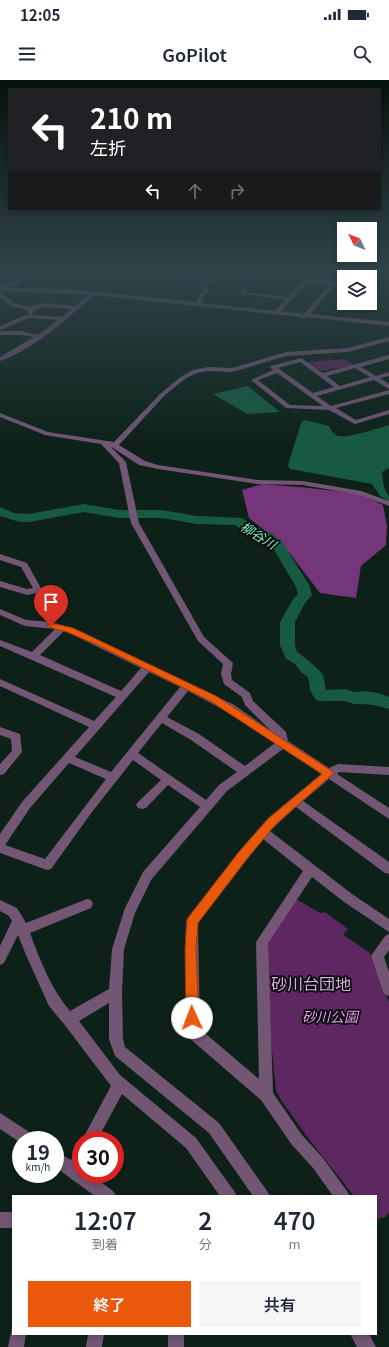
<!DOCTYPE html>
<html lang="ja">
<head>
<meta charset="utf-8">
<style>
	body { margin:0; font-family:Georgia,"Noto Sans JP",serif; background:#f6f6f7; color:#1f2937; height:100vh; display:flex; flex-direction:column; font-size:15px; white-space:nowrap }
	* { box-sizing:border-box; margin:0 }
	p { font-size:13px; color:#747a83 }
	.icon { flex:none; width:22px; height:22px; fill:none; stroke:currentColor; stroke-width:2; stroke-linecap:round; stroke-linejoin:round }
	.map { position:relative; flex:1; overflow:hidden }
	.panel { position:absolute; left:12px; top:1115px; width:365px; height:140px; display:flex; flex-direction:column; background:#fff; border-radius:0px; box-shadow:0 2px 6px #0003 }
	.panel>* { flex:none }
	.guide { position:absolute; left:8px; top:8px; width:373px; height:122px; border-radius:0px; box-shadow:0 2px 6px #0003; background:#202124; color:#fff; overflow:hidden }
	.needle { width:26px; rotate:313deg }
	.tools { position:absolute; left:337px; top:142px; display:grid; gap:8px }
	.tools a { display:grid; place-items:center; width:40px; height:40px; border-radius:0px; background:#fff; box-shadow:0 2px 6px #0003; font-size:20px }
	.speed { position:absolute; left:12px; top:1051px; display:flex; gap:8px; font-size:20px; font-weight:700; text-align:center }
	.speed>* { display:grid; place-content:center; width:52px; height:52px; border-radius:50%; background:#fff; box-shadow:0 2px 6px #0003; line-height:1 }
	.speed small { font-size:10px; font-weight:400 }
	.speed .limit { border:6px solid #d22; background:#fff; color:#111 }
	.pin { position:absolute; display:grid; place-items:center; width:34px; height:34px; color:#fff; margin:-41px -17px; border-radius:50% 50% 50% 0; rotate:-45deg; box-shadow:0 0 4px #0007 }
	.pin .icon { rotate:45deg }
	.me { position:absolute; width:44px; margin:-22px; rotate:358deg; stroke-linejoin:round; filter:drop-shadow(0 0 3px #0008) }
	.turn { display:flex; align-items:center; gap:14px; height:84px; padding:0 16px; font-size:18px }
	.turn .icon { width:52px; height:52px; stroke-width:2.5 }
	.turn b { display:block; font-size:28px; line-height:34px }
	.lanes { display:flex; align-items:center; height:38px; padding:0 16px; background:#0003; justify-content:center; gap:20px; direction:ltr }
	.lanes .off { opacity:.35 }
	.eta { display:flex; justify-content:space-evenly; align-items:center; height:68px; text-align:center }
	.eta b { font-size:24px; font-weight:600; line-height:28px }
	.button { display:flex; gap:8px; margin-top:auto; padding:8px 16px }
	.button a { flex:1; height:46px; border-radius:0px; background:#ea580c; color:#fff; font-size:16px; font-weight:600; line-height:46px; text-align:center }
	.button a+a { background:#f6f6f7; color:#1f2937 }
	.status { display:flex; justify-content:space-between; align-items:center; height:28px; padding:0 20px; background:#fff; direction:ltr }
	.status svg { height:11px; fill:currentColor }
	header { display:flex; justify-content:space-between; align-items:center; height:52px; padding:0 16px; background:#fff; font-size:18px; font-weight:600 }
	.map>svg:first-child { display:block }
	.green { fill:#5d2762 }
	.forest { fill:#74357a }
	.water { fill:#165a43 }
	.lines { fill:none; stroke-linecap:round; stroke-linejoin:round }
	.river { fill:#165a43; fill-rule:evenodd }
	.minor { fill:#725674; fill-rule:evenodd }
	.route { fill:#ea580c; stroke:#983908 }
	.labels { text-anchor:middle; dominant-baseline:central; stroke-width:3.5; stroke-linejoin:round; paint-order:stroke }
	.water-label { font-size:13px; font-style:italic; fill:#84facc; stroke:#030906 }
	.near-park-label { font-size:14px; font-style:italic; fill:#f29af9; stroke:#030906 }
	.near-neighbourhood-label { font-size:16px; fill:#e2abe6; stroke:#030906 }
</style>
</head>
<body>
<div class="status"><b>12:05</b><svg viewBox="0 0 49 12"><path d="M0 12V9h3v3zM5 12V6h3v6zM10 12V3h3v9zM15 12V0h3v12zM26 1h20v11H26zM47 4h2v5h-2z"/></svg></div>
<header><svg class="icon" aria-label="menu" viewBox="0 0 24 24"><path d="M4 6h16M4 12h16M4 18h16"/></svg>GoPilot<svg class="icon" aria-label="search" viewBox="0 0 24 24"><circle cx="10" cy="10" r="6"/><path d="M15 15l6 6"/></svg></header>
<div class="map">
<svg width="389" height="1267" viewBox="0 0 389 1267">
	<rect width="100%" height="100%" fill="#0d2119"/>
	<path class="green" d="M 344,279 L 354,285 L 322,291 L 308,282 Z
		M 296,819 L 320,833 L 325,832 L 348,849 L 343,854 L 345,856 L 370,873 L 389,922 L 389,1133 L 385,1137 L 376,1139 L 376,1116 L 354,1116 L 308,1058 L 281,1020 L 276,1010 L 271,960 L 267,872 L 269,858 Z"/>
	<path class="forest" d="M 263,404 L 309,408 L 360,414 L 383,425 L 387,446 L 386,465 L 361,486 L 356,518 L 320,513 L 285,467 L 249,438 L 242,410 Z"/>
	<path class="water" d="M 248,306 L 280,332 L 247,334 L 213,314 Z
		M 305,340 L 329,346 C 331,350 334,355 339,356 C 348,358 379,348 389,345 L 389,388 L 382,392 C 383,400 383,410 389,416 L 389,421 L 380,416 L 372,404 L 290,389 L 288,385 L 301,343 Z"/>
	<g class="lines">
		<path class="river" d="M 9,189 L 40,189 L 36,191 L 0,194 L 0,190 Z
			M 175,189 C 195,188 215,203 234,189 L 274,193 L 291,189 L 341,189 L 337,191 L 321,192 L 300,191 L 274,198 L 237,195 L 218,200 L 190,196 Z
			M 84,424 L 119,430 L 162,430 L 197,436 L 242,438 L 250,444 L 273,454 L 283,463 L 309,505 L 312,515 L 305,523 L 295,542 L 295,565 L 297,572 C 302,575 320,590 323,595 C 324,600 325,605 326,610 L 345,609 L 354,612 L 363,611 L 378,613 L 389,617 L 389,629 C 377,625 367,624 354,624 C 350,623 346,621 342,621 C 333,620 325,623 316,620 L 310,610 L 308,597 L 302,593 L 295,584 L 286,579 L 280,565 L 280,542 L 292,521 L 298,514 L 295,505 L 273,468 L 263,460 L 242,450 L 235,445 L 197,444 L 162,438 L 119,438 L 84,432 L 29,442 L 20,442 L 0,436 L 0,427 L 14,433 L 29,434 Z"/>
		<path class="minor" d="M 36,189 L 52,189 L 35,192 L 35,194 L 28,199 L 5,208 L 69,209 L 196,222 L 204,207 L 207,205 L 210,207 L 201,223 L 275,231 L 285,220 L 239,213 L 244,208 L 247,210 L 245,212 L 288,217 L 302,202 L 321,200 L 344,204 L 344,208 L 334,206 L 310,234 L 389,242 L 389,246 L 307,237 L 304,239 L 301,237 L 94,215 C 68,238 33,270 0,281 L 0,277 L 34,257 L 21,255 L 0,255 L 0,251 L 21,251 L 38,255 L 58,240 L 29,238 L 0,250 L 0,246 L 26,235 L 30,235 L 28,233 L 29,232 L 24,229 L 12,227 L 0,217 L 0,212 L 16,224 L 29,227 L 44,223 L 75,226 L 88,215 L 0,211 L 0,206 L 24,197 L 30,192 L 0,196 L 0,192 ZM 306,204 L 321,204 L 329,205 L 304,234 L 281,231 ZM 44,227 L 72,229 L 62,237 L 31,235 L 35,231 L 33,230 Z
			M 168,189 L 175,189 L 194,197 L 216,198 L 219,200 L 216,202 L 191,200 Z
			M 389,257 L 389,261 L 348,272 L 286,276 L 232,292 L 208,291 L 197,293 L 186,298 L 165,315 L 119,365 L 145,381 L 158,385 L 257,400 L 303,401 L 361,411 L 389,421 L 389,426 L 360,415 L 303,405 L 257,404 L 158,389 L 139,385 L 110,366 L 126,382 L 139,443 L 204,557 L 233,583 L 231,594 L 232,600 L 250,613 L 253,621 L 286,652 L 288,661 L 329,688 L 338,684 L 389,687 L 389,695 L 339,692 L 337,694 L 389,728 L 389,739 L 329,699 L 303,721 L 389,782 L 389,794 L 385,793 L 296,727 L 270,751 L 352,814 L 389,839 L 389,852 L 344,822 L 312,797 L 268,863 L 273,1013 L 302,1055 L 323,1078 L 347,1111 L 350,1116 L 333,1116 L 313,1088 L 292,1065 L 261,1020 L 188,957 L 186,952 L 185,869 L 186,841 L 188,837 L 246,763 L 268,738 L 321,694 L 283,669 L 227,711 L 151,800 L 135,833 L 124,869 L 122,912 L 123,959 L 125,967 L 219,1043 L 267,1111 L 270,1116 L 253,1116 L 209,1053 L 115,976 L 109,959 L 109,923 L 79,941 L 120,995 L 196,1058 L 234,1111 L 237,1116 L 220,1116 L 186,1068 L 122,1014 L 97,1060 L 82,1060 L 111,1006 L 64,944 L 49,926 L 26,875 L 18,855 L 4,883 L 0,885 L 0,866 L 12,841 L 9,836 L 0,831 L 0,820 L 17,828 L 26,843 L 87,819 L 91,820 L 93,824 L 91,828 L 30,853 C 40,880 51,909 70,931 L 109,909 L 112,869 L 125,828 L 143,792 L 200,727 L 168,705 L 146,728 L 142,729 L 138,728 L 136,725 L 138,722 L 161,700 L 133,680 L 92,732 L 51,789 L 47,790 L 0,773 L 0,754 L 22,722 L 89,647 L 0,606 L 0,599 L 94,641 L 116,617 L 0,566 L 0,560 L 32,572 L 55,549 L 25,546 L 0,535 L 0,529 L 26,540 L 51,542 L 73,548 L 216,616 L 234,625 L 270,650 L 245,625 L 242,617 L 224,604 L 221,594 L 223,584 L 198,561 L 131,443 L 119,383 L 101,364 L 45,355 L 0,337 L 0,333 L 48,352 L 114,362 L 161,313 L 182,296 L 193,290 L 208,287 L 232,288 L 286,272 L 348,268 ZM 64,551 L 67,552 L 141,588 L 121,611 L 40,575 ZM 149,592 L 180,607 L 111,692 L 75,677 ZM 188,611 L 226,631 L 275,663 L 245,686 L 199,654 L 167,637 ZM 162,643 L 191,660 L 237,692 L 219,705 L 206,720 L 138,673 ZM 69,683 L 106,699 L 45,779 L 5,765 L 30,728 ZM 263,759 L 303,791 L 256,862 L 259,999 L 200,949 L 198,843 Z
			M 389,275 L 389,279 L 361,287 L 376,296 L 389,292 L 389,296 L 380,298 L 389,304 L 389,309 L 374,300 L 317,316 L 331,326 L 389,310 L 389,314 L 336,328 L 356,340 L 389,330 L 389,334 L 355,344 L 329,330 L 286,328 L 251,300 L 273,290 L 270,287 L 271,286 L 301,278 L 323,293 ZM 300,282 L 334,307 L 313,313 L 278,288 ZM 355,288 L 370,297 L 340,306 L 327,296 ZM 277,293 L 323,326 L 290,325 L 258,300 Z
			M 0,474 L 27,483 L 42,510 L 41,512 L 27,515 L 0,507 L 0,501 L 27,509 L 33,508 L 21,487 L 0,480 Z
			M 0,647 L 20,654 L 22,672 L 4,694 L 0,695 L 0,684 L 12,671 L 11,659 L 0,655 Z
			M 389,854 L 389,870 L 384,877 L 389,892 L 389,916 L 384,914 L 371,876 L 385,856 Z
			M 0,1033 L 34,1055 L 36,1060 L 21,1060 L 21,1063 L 0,1049 Z
			M 81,1069 L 81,1094 L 90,1094 L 113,1111 L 116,1116 L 95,1116 L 55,1087 L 55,1071 L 71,1080 L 76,1071 Z
			M 0,1132 L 13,1132 L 13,1148 L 0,1148 Z
			M 12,1248 L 13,1254 L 26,1254 L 24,1267 L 8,1267 Z
			M 88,1254 L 104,1254 L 102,1267 L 86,1267 Z
			M 168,1254 L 184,1254 L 184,1267 L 168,1267 Z
			M 350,1254 L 369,1254 L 376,1267 L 357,1267 Z"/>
	</g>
	<linearGradient id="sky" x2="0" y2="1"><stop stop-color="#07120e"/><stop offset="0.52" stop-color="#2f4349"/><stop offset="1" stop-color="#2f4349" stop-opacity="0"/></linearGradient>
	<rect width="389" height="366" fill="url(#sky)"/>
	<path class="route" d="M 51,543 L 73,548 L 216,616 L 332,691 L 334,693 L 276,744 L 246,780 L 198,843 L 196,869 L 199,938 L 197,942 L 192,944 L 188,942 L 186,938 L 185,869 L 187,841 L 188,838 L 238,773 L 269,738 L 322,694 L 210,621 L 93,563 L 67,552 L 48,547 L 47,546 Z"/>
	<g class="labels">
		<g class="water-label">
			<text transform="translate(259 455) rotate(32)">柳谷川</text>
		</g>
		<g class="near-park-label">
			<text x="330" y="936">砂川公園</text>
		</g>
		<g class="near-neighbourhood-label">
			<text x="311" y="903">砂川台団地</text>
		</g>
	</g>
</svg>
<div class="tools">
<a><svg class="needle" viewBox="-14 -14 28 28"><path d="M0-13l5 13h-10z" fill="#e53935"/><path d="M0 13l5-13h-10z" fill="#747a83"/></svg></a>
<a><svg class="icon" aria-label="layers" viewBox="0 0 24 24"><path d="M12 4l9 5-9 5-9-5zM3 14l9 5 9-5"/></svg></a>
</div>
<div class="speed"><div>19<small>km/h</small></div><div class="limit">30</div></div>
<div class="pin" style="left:51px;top:546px;background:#d93025"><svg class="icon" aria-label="arrive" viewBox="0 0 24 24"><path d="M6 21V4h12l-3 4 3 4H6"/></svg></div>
<svg class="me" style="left:192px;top:938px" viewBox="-20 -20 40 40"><circle r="19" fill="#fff"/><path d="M0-13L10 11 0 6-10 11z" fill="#ea580c"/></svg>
<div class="guide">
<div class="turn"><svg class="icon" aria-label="left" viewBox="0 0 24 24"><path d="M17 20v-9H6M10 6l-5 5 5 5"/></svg><div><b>210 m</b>左折</div></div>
<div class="lanes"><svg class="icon" aria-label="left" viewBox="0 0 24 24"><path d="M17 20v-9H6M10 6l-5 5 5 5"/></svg><svg class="icon off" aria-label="ahead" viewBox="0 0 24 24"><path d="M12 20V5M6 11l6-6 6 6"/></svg><svg class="icon off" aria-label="right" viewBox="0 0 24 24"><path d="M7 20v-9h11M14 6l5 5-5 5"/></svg></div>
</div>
<section class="panel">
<div class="eta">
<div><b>12:07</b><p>到着</p></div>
<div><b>2</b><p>分</p></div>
<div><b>470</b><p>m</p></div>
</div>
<div class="button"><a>終了</a><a>共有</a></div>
</section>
</div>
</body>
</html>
